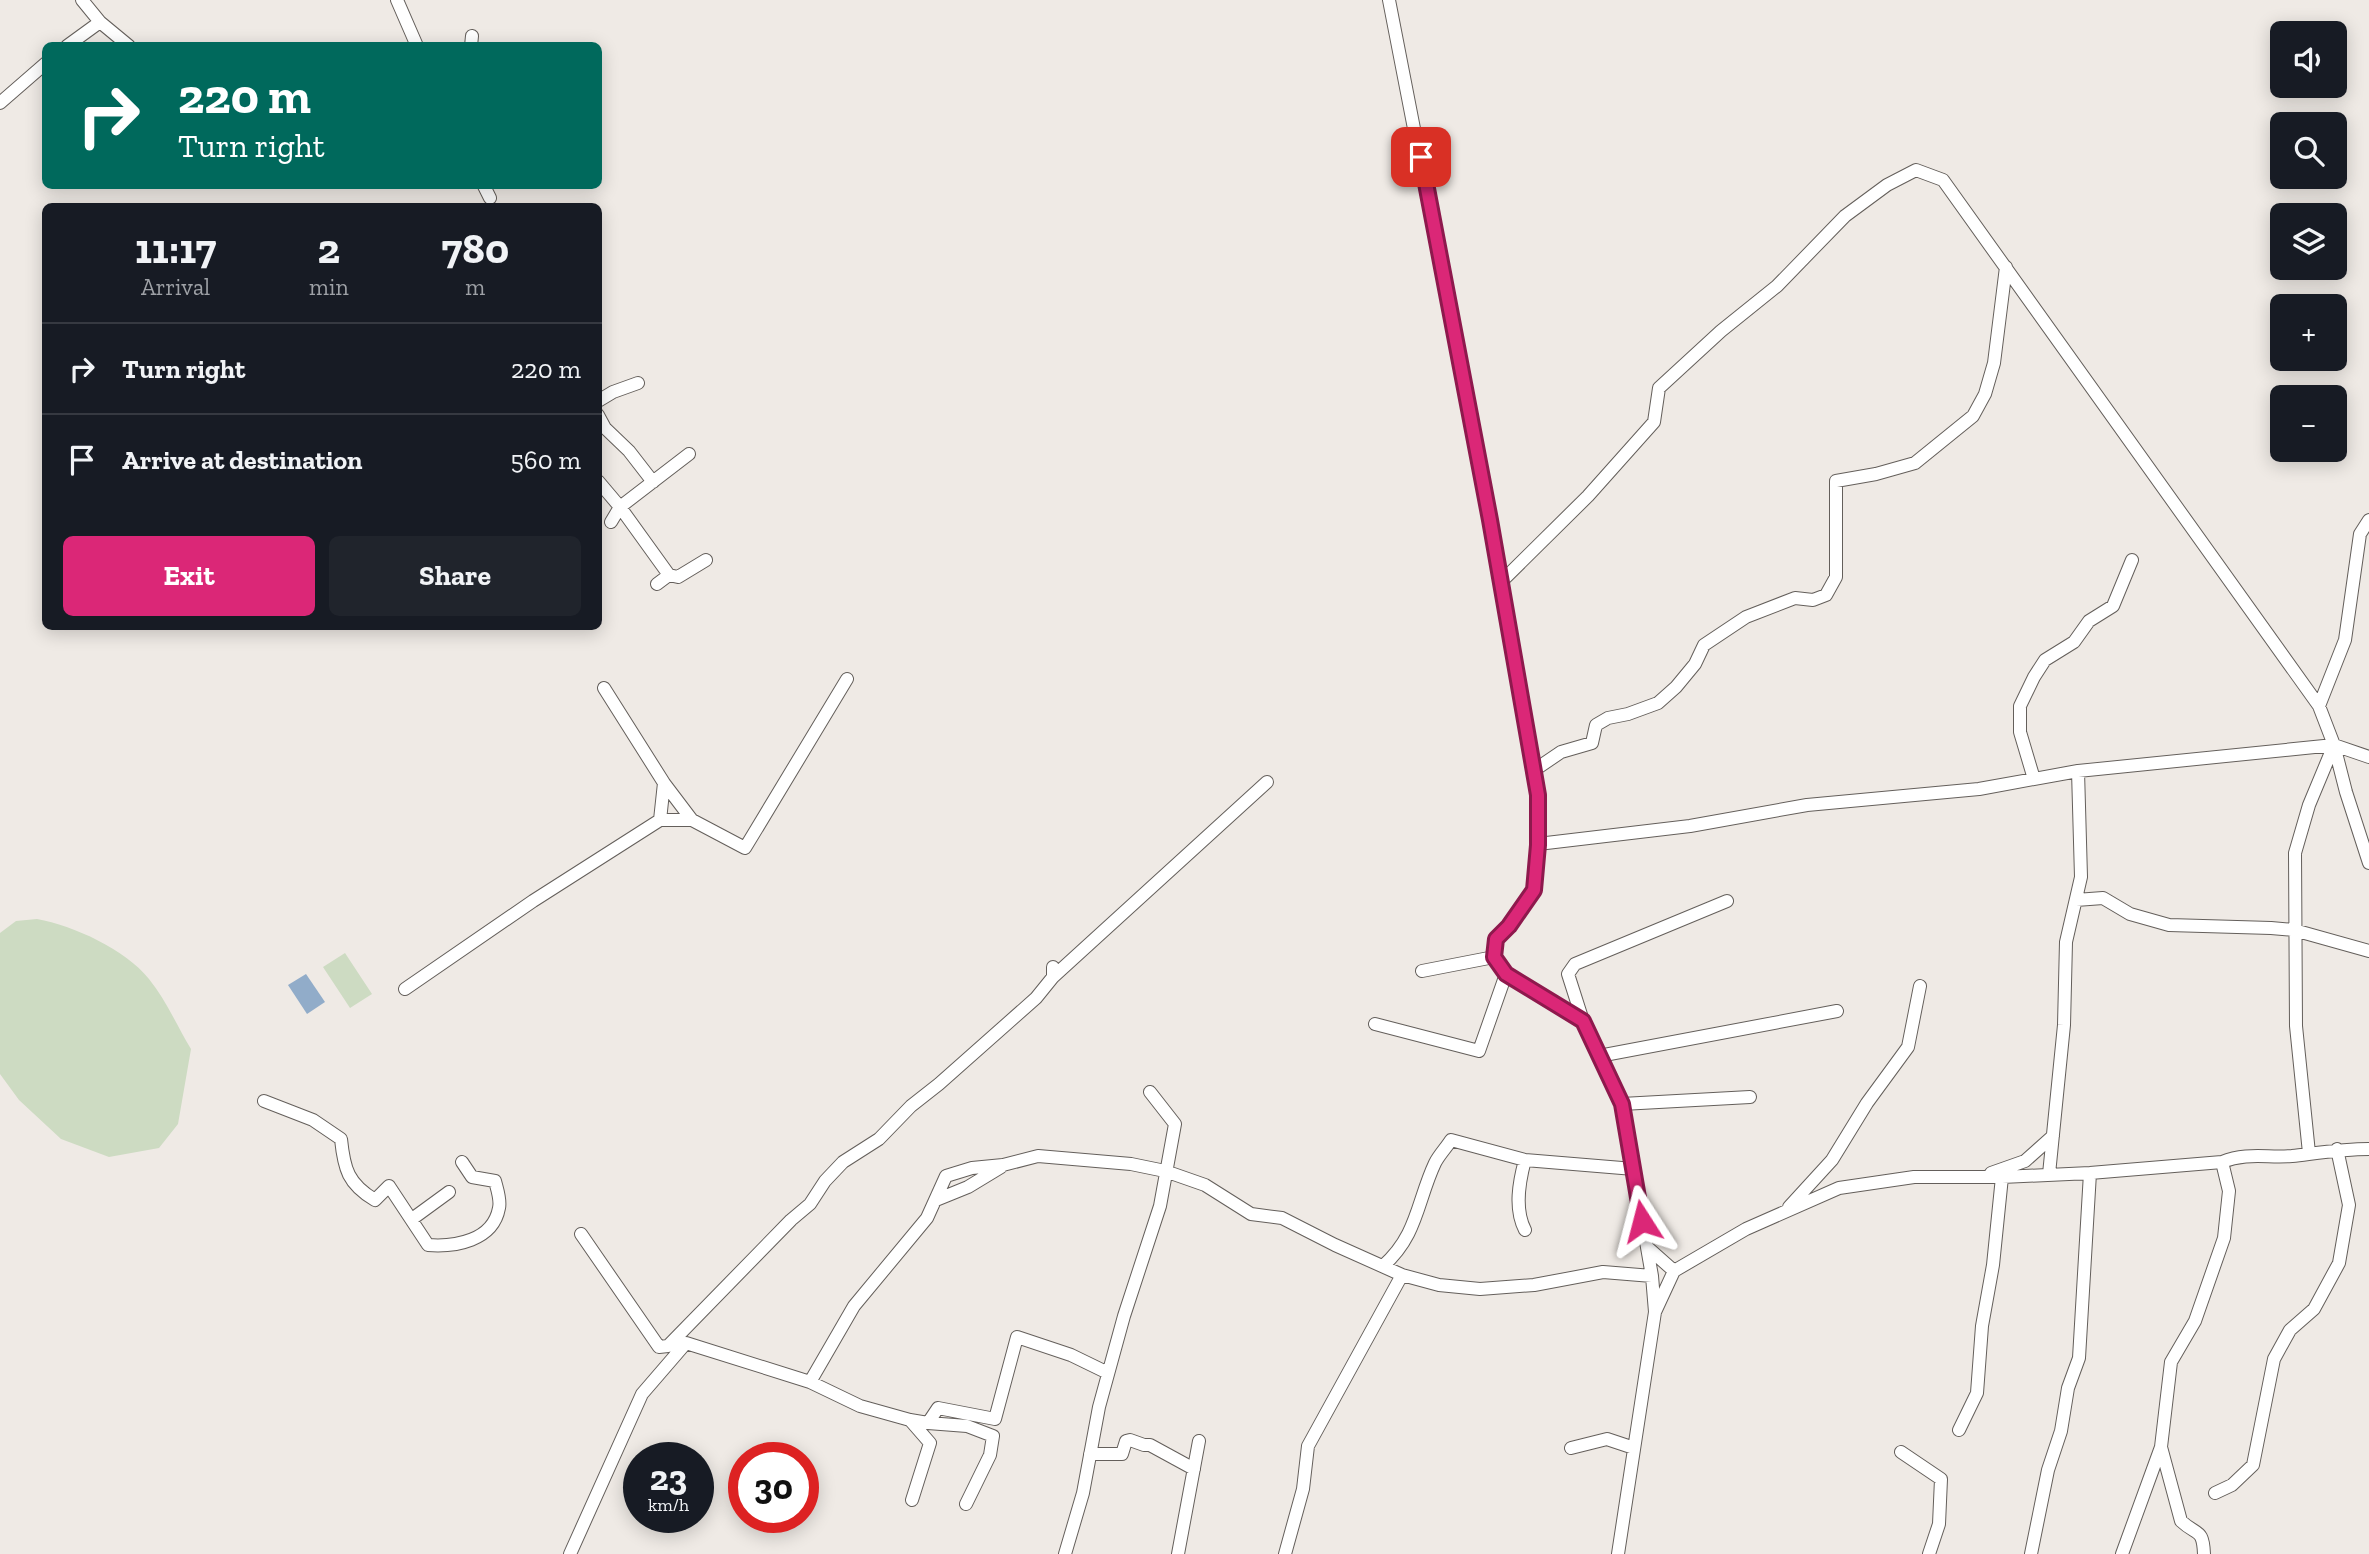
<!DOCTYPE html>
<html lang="en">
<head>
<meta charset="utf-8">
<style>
	body { margin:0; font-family:"Zilla Slab",serif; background:#20242c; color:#f1f3f6; height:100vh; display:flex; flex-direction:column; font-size:26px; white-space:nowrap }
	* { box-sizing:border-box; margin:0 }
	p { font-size:23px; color:#9ea1a6 }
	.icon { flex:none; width:38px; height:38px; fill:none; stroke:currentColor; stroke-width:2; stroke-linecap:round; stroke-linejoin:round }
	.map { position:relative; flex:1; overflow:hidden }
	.side { position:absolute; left:42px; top:203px; width:560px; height:427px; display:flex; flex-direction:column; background:#171b24; border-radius:10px; box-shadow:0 4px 18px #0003 }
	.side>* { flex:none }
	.top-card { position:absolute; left:42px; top:42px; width:560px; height:147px; border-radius:10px; box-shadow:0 4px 18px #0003; background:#00695c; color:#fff; overflow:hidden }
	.fabs { position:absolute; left:2270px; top:21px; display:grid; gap:14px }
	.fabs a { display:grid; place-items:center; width:77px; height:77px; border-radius:10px; background:#171b24; box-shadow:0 4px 18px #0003; font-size:35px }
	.speed { position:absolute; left:623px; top:1442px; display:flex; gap:14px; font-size:35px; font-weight:700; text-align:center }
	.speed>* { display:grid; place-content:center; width:91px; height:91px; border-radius:50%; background:#171b24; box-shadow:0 4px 18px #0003; line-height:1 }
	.speed small { font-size:18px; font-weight:400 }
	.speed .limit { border:10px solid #d22; background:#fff; color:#111 }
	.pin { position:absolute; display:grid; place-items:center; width:60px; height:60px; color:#fff; margin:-30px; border-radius:14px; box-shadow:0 4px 10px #0006 }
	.me { position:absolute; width:77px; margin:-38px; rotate:351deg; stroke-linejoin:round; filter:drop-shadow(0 0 5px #0008) }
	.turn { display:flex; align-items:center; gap:24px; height:147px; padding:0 21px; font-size:32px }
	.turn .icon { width:91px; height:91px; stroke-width:2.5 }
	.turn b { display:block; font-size:49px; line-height:60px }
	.eta { display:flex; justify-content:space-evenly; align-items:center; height:119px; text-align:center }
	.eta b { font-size:42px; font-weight:700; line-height:49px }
	.primary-button { display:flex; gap:14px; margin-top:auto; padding:14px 21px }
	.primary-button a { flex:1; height:80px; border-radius:10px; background:#db2777; color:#fff; font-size:28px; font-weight:700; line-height:80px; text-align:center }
	.primary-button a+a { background:#20242c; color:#f1f3f6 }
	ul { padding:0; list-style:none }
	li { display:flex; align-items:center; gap:21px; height:91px; padding:0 21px; border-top:2px solid #363941 }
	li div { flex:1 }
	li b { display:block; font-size:26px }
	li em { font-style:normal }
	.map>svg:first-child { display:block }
	.green { fill:#cddbc2 }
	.water { fill:#91acc9 }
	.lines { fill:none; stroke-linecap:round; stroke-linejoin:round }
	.minor-casing { stroke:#645f5b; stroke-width:14 }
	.minor { stroke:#fff; stroke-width:12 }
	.route-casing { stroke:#8e194d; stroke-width:18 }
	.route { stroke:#db2777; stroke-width:12 }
</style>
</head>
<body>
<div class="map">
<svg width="2369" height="1554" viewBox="0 0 2369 1554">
	<rect width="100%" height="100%" fill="#efeae5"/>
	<path class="green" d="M 37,919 C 74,926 125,949 149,979 C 166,1000 177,1026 191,1049 L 178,1124 L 159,1148 L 109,1157 L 61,1139 L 19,1100 L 0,1074 L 0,933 L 16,921 Z
		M 345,953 L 372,994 L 350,1008 L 323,967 Z"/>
	<path class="water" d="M 306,974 L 325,1002 L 307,1014 L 288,985 Z"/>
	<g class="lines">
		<g class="minor-casing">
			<path id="minor" d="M 397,0 L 417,46
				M 1389,0 L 1486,499 L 1538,795 L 1538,844 L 1534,890 L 1509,926 L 1496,939 L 1494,957 L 1506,974 L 1583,1021 L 1622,1104 L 1652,1276 L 1655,1312
				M 100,22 L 129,46
				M 67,46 L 100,22 L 82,0
				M 471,46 L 472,36
				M 0,103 L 46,63
				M 484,186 L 490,198
				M 598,401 L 613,392 L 638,383
				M 598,415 L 605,428 L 629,451 L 653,482
				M 598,481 L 620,507 L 669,575 L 657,584
				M 611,522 L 620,507 L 689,454
				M 669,575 L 678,577 L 706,560
				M 1501,582 L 1588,496 L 1654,422 L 1659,388 L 1721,331 L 1777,286 L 1845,216 L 1887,185 L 1916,170 L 1943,180 L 2319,706 L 2334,745 L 2346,792 L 2369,863
				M 604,688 L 664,783 L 692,820 L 745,848 L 847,679
				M 2319,706 L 2345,640 L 2360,534 L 2369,520
				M 1533,771 L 1561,752 L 1592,743 L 1596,725 L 1608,718 L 1628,714 L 1658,703 L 1676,687 L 1695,664 L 1704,645 L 1746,617 L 1795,598 L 1813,600 L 1826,595 L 1836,577 L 1836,481 L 1876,474 L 1915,463 L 1973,416 L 1985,394 L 1994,363 L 2006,267
				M 2034,779 L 2020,732 L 2020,706 L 2034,677 L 2045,660 L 2074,642 L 2089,621 L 2113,606 L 2132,560
				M 660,820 L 664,783
				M 1538,844 L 1690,826 L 1807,805 L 1979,789 L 2078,771 L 2334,745 L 2369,757
				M 2076,900 L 2103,898 L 2130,914 L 2169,925 L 2271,928 L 2294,930 L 2369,951
				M 1422,971 L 1494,957
				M 1053,977 L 1267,782
				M 405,989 L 533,901 L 660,820 L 692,820
				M 1583,1021 L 1568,974 L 1575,964 L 1727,901
				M 1375,1024 L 1479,1051 L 1506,974
				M 1599,1056 L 1837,1011
				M 264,1101 L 313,1120 L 341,1139 C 344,1169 348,1184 375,1200 L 389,1186 L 428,1245 C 455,1247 493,1241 499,1208 C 501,1200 497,1189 495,1181 L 472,1177 L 462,1162
				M 1622,1104 L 1750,1097
				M 2309,1153 L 2296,1026 L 2295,853 L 2309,805 L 2334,745
				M 1525,1160 C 1519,1182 1514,1209 1525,1230
				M 1991,1173 L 2025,1161 L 2053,1136
				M 2049,1174 L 2064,1025 L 2066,942 L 2081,877 L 2078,771
				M 936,1200 L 968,1187 L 1001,1167
				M 1789,1207 L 1832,1160 L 1867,1103 L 1908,1047 L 1920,986
				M 412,1219 L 449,1192
				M 581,1234 L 659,1347 L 668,1346 L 791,1220 L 810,1204 L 825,1181 L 843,1162 L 879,1139 L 911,1106 L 939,1084 L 1036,998 L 1053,977 L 1053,967
				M 1647,1247 L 1674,1271
				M 1383,1266 C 1418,1235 1417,1201 1435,1163 C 1439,1155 1446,1148 1451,1140 L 1525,1160 L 1634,1169
				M 810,1382 L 854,1306 L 927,1218 L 946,1176 L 972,1168 L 1003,1165 L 1038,1156 L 1131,1164 L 1165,1171 L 1205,1185 L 1251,1214 L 1282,1218 L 1335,1245 L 1402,1275 L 1439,1285 L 1480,1289 L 1534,1285 L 1603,1272 L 1652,1276
				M 910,1420 L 930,1443 L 912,1500
				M 928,1423 L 967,1426 L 993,1436 L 990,1455 L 966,1504
				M 1959,1430 L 1977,1393 L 1982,1326 L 1993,1265 L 2002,1177
				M 2161,1447 L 2181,1521 C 2197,1536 2203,1528 2204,1554
				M 1571,1448 L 1607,1439 L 1634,1448
				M 1901,1452 L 1941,1479 L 1939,1524 L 1929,1554
				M 1090,1454 L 1122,1454 L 1126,1441 L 1130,1440 L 1144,1445 L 1150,1445 L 1194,1469
				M 2215,1493 L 2232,1485 L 2253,1465 L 2274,1359 L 2290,1330 L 2314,1309 L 2339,1263 L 2349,1205 L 2337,1149
				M 570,1554 L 642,1394 L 686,1343 L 810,1382 L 860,1406 L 910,1420 L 928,1423 L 938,1408 L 995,1419 L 1017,1337 L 1071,1355 L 1108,1373
				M 1065,1554 L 1083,1493 L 1099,1407 L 1124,1316 L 1160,1206 L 1175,1124 L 1150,1092
				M 1178,1554 L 1199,1441
				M 1285,1554 L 1303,1489 L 1308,1446 L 1402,1275
				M 1618,1554 L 1655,1312 L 1674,1271 L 1746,1229 L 1839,1188 L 1914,1177 L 2002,1177 L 2090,1173 L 2222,1162 C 2247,1152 2267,1158 2292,1156 C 2318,1153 2343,1149 2369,1149
				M 2031,1554 L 2048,1470 L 2061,1431 L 2068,1388 L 2079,1358 L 2090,1173
				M 2122,1554 L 2161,1447 L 2171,1362 L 2195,1321 L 2224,1238 L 2229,1191 L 2222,1162"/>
		</g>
		<use href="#minor" class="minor"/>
	</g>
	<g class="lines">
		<g class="route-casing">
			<path id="route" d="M 1421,157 L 1490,520 L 1538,795 L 1538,845 L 1534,890 L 1509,926 L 1496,939 L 1494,957 L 1506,974 L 1583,1021 L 1622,1104 L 1642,1221"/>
		</g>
		<use href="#route" class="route"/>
	</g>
</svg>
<div class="fabs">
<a><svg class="icon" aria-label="sound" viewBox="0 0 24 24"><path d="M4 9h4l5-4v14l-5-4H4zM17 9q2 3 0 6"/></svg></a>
<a><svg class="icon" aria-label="search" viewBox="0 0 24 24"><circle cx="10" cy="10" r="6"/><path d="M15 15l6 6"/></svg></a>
<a><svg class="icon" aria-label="layers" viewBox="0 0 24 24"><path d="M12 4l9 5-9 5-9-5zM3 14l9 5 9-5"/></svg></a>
<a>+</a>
<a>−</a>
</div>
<div class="speed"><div>23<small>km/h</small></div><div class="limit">30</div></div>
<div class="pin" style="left:1421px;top:157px;background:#d93025"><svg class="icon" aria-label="arrive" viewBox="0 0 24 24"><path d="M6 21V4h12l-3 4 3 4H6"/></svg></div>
<svg class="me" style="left:1642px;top:1221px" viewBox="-20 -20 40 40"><path d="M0-17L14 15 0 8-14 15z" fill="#db2777" stroke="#fff" stroke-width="4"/></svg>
<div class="top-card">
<div class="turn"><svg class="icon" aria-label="right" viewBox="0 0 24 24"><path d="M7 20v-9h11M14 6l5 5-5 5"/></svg><div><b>220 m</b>Turn right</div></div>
</div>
<section class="side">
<div class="eta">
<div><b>11:17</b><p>Arrival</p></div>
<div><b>2</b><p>min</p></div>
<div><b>780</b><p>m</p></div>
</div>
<ul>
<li><svg class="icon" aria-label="right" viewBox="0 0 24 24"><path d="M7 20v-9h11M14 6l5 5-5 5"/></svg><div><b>Turn right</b></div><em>220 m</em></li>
<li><svg class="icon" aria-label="arrive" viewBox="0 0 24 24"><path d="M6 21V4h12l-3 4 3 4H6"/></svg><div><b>Arrive at destination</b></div><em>560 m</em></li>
</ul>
<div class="primary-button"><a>Exit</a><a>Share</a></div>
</section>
</div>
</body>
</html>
